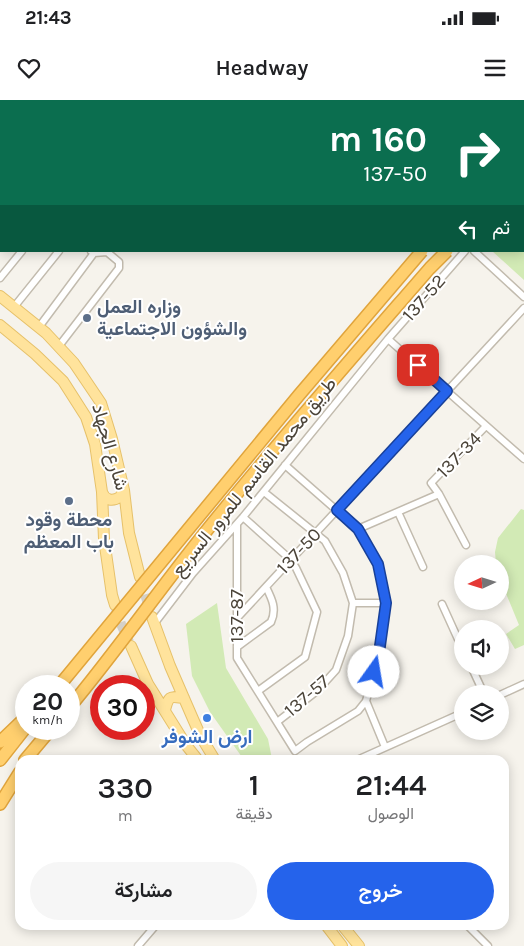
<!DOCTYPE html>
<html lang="ar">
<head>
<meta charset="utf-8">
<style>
	body { margin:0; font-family:Karla,Vazirmatn,sans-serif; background:#f6f6f6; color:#202124; direction:rtl; height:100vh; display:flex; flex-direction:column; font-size:19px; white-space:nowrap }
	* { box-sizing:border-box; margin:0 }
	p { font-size:16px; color:#757577 }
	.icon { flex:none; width:28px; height:28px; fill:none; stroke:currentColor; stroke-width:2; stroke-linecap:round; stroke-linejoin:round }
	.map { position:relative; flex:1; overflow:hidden; direction:ltr }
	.drawer { position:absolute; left:15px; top:655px; width:494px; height:175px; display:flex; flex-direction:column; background:#fff; border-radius:15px; box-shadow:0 2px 12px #0003; direction:rtl }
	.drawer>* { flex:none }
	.guide { position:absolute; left:0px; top:0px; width:525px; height:152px; box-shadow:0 2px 12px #0003; direction:rtl; background:#0b6e4f; color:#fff; overflow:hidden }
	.needle { width:32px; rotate:266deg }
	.fabs { position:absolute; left:454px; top:455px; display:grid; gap:10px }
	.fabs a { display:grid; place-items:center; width:55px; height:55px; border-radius:50%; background:#fff; box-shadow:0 2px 12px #0003; font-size:25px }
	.speed { position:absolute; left:15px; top:575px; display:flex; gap:10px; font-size:25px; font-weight:700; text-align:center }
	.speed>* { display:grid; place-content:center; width:65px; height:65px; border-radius:50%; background:#fff; box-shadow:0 2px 12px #0003; line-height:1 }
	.speed small { font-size:12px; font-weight:400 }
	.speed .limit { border:8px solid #d22; background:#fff; color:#111 }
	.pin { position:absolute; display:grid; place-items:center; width:42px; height:42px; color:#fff; margin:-21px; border-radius:10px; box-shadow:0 2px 8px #0006 }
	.me { position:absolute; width:55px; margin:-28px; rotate:13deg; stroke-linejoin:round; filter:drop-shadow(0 0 4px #0008) }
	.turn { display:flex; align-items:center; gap:18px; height:105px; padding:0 15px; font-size:22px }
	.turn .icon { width:65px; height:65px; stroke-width:2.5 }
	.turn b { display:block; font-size:35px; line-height:42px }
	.then { display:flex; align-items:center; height:48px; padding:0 15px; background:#0003; gap:10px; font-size:19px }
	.eta { display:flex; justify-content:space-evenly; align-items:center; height:85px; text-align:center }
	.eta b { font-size:30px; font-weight:600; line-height:35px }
	.button { display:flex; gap:10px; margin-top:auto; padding:10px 15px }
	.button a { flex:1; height:58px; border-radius:30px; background:#2563eb; color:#fff; font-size:20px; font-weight:600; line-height:58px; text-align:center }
	.button a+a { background:#f6f6f6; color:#202124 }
	.status { display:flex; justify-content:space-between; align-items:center; height:35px; padding:0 25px; background:#fff; direction:ltr }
	.status svg { height:14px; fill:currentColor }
	header { display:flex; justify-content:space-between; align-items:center; height:65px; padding:0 15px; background:#fff; font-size:22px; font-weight:600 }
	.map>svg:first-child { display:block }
	.green { fill:#d2eab5 }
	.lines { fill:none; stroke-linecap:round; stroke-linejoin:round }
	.primary-tunnel { stroke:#d4d0c8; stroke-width:10; stroke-dasharray:10 5; stroke-linecap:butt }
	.minor-casing { stroke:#c2bbae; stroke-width:9 }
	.primary-casing { stroke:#e6c16a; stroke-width:12 }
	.motorway-casing { stroke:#e0a43c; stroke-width:14 }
	.minor { stroke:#fff; stroke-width:6 }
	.primary { stroke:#ffe39c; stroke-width:10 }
	.motorway { stroke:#ffcf6e; stroke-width:11 }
	.motorway-bridge-casing { stroke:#e0a43c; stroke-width:14; stroke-linecap:butt }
	.motorway-bridge { stroke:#ffcf6e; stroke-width:11 }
	.route-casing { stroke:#184099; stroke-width:12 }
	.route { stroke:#2563eb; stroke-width:9 }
	.service-dot { fill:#5c6f8a; stroke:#fff; stroke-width:2 }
	.shop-dot { fill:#3f7fe0; stroke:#fff; stroke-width:2 }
	.labels { text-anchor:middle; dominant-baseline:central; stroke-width:4; stroke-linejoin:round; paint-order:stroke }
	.street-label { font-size:19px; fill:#4b4439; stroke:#fff }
	.service-label { font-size:19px; font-weight:bold; fill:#4e5e75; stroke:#fff; text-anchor:start }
	.shop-label { font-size:19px; font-weight:bold; fill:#366cbe; stroke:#fff }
</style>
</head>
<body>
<div class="status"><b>21:43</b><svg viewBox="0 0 49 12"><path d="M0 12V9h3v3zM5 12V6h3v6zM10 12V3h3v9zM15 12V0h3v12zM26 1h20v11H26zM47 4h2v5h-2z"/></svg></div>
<header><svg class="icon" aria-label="menu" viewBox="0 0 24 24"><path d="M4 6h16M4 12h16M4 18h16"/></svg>Headway<svg class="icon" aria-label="heart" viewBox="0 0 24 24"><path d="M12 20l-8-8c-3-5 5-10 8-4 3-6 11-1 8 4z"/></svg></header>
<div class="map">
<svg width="524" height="846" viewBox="0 0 524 846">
	<rect width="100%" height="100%" fill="#f6f3ec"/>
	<path class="green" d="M 524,116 L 524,180 L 492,151 L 524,151 Z
		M 521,409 L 524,410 L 524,545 L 515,549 L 506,534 L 519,525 L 500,479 L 500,464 L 496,464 L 495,452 L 498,438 Z
		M 217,503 L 226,568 L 268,639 L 272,659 L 269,660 L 244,660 L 210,612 L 192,576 L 186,524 Z"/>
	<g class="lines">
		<path class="primary-tunnel" d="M 141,480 L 150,511
			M 116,508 L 121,524 L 129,542"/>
		<g class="minor-casing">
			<path id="minor" d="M 275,1 L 276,0
				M 474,151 L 524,197
				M 0,178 L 22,151
				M 14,207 L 59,151
				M 39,227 L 94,153
				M 388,239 L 524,359
				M 59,246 L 119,168 L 119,162 L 107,152 L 94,153 L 91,151
				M 264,392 L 325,441 L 343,473 L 353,503 L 348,536 L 336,570 L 317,591 L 277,622
				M 398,412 L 423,467
				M 243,417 L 291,460 L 296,468 L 317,512 L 305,557 L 258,591
				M 237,424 L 237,558 L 295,651 L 307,642 L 358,611 L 366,601 L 379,553 L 386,503 L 378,464 L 358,429 L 285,365
				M 358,429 L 439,394
				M 466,445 L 439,394 L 431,383 L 486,326
				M 353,503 L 386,503
				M 442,504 L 462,548
				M 238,517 L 524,208
				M 154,524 L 193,473 L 243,417 L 388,239 L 465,151
				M 237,547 L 271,522 C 277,509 272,499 266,487
				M 471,566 L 484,594
				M 500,595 L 524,584
				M 366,601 L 385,647
				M 357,660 L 462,613
				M 467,825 L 488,846
				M 138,846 L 156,825"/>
		</g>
		<g class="primary-casing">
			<path id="primary" d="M 0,196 L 46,233 L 74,263 L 101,303 L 112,339 L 124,390 L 129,433 L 140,477
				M 0,225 L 35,254 L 63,281 L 86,317 L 95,344 L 102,392 L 104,439 L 112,495 L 115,505
				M 102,392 C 105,400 112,402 120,397 L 124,390
				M 152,517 L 170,566 L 193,619 L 201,637 L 215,660
				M 131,546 L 148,584 L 186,645 L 198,660
				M 165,610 C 169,594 171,597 184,598
				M 326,825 L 342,846
				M 342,825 L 359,846"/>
		</g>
		<g class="motorway-casing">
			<path id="motorway" d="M 0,642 L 26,617
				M 0,660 L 26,627
				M 25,660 L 51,629
				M 0,704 L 20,672"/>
		</g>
		<use href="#minor" class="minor"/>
		<use href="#primary" class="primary"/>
		<use href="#motorway" class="motorway"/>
		<g class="motorway-bridge-casing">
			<path id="motorway-bridge" d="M 59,586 L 299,295 L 422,151
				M 69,608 C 120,547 165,481 216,419 C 285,334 358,251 430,168 L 447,151"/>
		</g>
		<use href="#motorway-bridge" class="motorway-bridge"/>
	</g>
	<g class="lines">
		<g class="route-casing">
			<path id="route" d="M 374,572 L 379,553 L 386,503 L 378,464 L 358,429 L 337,410 L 447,291 L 418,265"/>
		</g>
		<use href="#route" class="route"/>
	</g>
	<g class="service-dot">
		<circle cx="87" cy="218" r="5"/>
		<circle cx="69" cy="401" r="5"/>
	</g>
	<circle class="shop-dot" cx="207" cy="618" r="5"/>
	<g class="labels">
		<g class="street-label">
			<text transform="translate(424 198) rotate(-49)">137-52</text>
			<text transform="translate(110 347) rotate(74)">شارع الجهاد</text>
			<text transform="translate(459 355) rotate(-46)">137-34</text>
			<text transform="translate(254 377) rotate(-51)">طريق محمد القاسم للمرور السريع</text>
			<text transform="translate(299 451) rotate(-47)">137-50</text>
			<text transform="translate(237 516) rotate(-90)">137-87</text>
			<text transform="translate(307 596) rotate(-41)">137-57</text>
		</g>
		<g class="service-label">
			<text x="97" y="207">وزاره العمل<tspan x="97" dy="22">والشؤون الاجتماعية</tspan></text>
			<text x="69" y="420" text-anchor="middle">محطة وقود<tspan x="69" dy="22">باب المعظم</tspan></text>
		</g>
		<g class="shop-label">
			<text x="207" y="637">ارض الشوفر</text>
		</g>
	</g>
</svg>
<div class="fabs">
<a><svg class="needle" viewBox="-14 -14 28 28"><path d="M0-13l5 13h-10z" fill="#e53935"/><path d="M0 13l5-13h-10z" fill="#757577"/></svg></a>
<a><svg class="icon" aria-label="sound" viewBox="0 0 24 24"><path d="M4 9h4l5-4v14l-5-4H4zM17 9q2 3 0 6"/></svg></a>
<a><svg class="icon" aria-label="layers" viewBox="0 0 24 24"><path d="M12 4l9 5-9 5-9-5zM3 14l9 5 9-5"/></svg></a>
</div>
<div class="speed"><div>20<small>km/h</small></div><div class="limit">30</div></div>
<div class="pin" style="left:418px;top:265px;background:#d93025"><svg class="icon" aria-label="arrive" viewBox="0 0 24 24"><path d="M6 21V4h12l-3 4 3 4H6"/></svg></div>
<svg class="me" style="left:374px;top:572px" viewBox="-20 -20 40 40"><circle r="19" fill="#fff"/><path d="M0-13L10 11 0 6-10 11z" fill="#2563eb"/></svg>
<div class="guide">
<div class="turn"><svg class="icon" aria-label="right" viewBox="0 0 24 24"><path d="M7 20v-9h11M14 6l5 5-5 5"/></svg><div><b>160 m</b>137-50</div></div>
<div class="then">ثم<svg class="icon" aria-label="left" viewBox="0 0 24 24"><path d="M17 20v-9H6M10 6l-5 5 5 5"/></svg></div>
</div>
<section class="drawer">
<div class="eta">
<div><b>21:44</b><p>الوصول</p></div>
<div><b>1</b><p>دقيقة</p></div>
<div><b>330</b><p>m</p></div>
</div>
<div class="button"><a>خروج</a><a>مشاركة</a></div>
</section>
</div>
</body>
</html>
